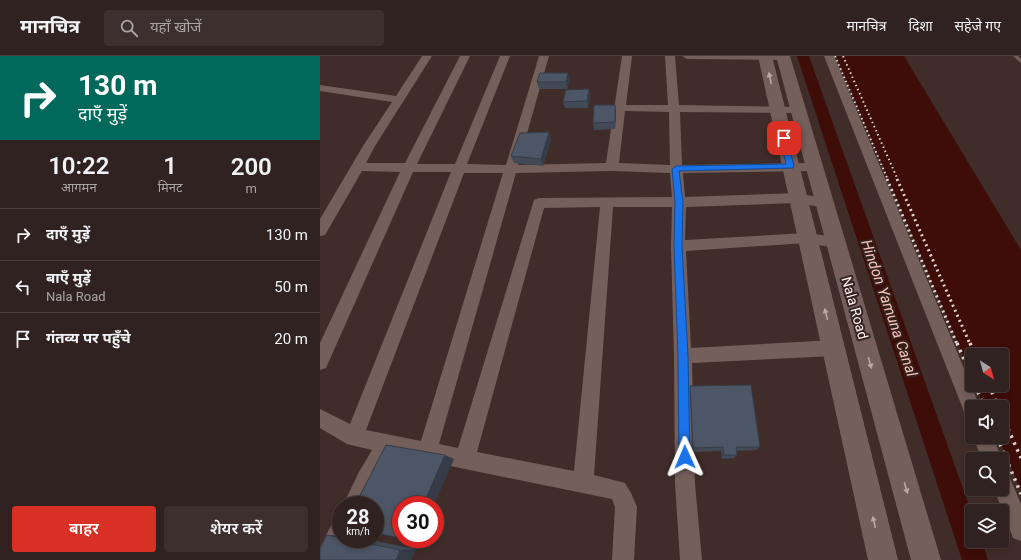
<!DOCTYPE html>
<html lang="hi">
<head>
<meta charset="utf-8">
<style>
	body { margin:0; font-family:Roboto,"Noto Sans Devanagari",sans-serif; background:#3c2f2d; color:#f1f3f6; height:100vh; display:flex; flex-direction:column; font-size:15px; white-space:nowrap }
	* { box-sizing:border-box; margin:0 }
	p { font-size:13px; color:#a8a4a5 }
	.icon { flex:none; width:22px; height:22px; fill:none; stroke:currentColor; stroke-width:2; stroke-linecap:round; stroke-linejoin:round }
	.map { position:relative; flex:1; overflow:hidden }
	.sheet { display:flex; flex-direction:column; background:#302220; width:320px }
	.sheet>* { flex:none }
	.guide { background:#00695c; color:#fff; overflow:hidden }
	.needle { width:26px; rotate:143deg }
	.controls { position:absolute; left:645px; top:292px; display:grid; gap:8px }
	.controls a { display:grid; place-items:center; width:44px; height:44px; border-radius:4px; background:#302220; box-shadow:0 2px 6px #0003,0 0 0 1px #4b3f3e; font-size:20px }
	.speed { position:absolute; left:12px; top:440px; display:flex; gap:8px; font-size:20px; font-weight:700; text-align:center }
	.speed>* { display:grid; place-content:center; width:52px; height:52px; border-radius:50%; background:#302220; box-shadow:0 2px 6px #0003,0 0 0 1px #4b3f3e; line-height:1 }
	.speed small { font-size:10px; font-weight:400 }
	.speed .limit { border:6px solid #d22; background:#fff; color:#111 }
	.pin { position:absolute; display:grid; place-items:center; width:34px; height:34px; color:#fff; margin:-17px; border-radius:8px; box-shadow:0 2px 6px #0006 }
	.me { position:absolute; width:44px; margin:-22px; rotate:359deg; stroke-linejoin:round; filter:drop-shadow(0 0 3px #0008) }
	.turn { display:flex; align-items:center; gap:14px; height:84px; padding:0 12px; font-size:18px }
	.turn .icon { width:52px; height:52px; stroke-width:2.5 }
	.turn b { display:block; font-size:28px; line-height:34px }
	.eta { display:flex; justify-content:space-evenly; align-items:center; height:68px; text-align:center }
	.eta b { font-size:24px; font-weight:600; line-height:28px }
	.action { display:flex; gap:8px; margin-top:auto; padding:8px 12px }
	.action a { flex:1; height:46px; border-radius:4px; background:#d93025; color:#fff; font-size:16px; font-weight:600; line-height:46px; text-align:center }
	.action a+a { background:#3c2f2d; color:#f1f3f6 }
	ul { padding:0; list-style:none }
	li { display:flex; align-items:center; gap:12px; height:52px; padding:0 12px; border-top:1px solid #4b3f3e }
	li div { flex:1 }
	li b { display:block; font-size:15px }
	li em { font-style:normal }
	header { display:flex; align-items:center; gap:24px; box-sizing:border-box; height:56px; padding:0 20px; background:#302220; border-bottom:1px solid #4b3f3e }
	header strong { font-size:19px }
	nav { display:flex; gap:22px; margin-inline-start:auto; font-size:14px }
	.search { width:280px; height:36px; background:#3c2f2d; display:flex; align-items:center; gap:10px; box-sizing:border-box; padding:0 14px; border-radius:4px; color:#a8a4a5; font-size:15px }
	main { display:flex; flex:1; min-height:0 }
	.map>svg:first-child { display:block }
	.water { fill:#3e0d07 }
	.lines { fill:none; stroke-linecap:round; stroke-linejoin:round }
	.canal { fill:#3e0d07; fill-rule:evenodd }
	.lane { fill:#745f5b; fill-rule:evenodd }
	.street { fill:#745f5b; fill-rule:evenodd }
	.secondary { fill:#745f5b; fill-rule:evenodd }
	.rail-far2 { stroke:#e1d3d1; stroke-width:2; stroke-dasharray:1.5 3; stroke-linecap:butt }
	.rail-far1 { stroke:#e1d3d1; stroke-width:3; stroke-dasharray:2 3.5; stroke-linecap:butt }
	.rail { stroke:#e1d3d1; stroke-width:3.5; stroke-dasharray:2.5 5; stroke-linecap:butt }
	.wall { fill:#424a58 }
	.shaded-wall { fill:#363c47 }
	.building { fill:#4d5666; stroke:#363c47 }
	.oneway { fill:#b9a8a5 }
	.route { fill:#1a73e8; stroke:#114b97 }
	.labels { text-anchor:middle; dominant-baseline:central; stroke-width:4; stroke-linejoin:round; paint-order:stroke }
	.street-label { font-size:14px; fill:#fef1ef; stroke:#352320 }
	.water-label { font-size:15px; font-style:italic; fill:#fac4b9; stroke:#352320 }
</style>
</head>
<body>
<header>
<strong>मानचित्र</strong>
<div class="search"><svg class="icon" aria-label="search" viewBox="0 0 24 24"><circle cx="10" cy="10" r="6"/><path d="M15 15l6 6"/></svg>यहाँ खोजें</div>
<nav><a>मानचित्र</a><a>दिशा</a><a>सहेजे गए</a></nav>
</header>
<main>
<section class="sheet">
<div class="guide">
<div class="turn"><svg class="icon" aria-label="right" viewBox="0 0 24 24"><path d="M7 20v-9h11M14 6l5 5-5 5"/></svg><div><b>130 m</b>दाएँ मुड़ें</div></div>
</div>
<div class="eta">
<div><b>10:22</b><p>आगमन</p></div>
<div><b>1</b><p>मिनट</p></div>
<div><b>200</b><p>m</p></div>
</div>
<ul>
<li><svg class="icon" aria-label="right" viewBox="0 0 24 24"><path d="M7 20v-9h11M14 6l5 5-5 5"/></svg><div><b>दाएँ मुड़ें</b></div><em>130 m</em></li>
<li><svg class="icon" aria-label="left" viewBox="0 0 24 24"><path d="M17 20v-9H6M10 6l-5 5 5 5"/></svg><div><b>बाएँ मुड़ें</b><p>Nala Road</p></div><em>50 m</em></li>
<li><svg class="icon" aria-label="arrive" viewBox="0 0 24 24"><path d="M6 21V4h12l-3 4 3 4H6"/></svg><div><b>गंतव्य पर पहुँचे</b></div><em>20 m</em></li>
</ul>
<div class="action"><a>बाहर</a><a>शेयर करें</a></div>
</section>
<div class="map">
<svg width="701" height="504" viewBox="0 0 701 504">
	<rect width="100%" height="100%" fill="#402d2a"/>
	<path class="water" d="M 516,0 L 584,0 L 701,194 L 701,435 L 678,381 L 682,381 L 682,351 L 665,351 L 655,329 L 682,329 L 682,299 L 652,299 L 652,321 Z"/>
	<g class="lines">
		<path class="canal" d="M 477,0 L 489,0 L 652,458 L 652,485 L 662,485 L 668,504 L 642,504 Z"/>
		<path class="lane" d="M 693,0 L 698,0 L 701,3 L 701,7 Z"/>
		<path class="street" d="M 102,0 L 112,0 L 55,90 L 46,107 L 85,107 L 140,0 L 150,0 L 97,108 L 135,108 L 180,0 L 190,0 L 147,108 L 186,109 L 219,0 L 229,0 L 198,109 L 286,107 L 302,0 L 312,0 L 306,49 L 348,49 L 345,0 L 355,0 L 359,49 L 478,51 L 483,54 L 478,57 L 360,56 L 362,109 L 495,107 L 499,108 L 501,111 L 499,114 L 495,115 L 363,117 L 365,141 L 478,137 L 510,144 L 512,147 L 510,150 L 505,152 L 478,147 L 366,151 L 365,184 L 487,177 L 521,182 L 523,186 L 521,190 L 516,192 L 487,187 L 366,195 L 371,292 L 514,284 L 520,287 L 523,292 L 520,297 L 514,300 L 372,307 L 375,428 L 382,504 L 360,504 L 355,428 L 354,300 L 351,190 L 352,151 L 293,151 L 274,419 L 305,427 L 311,437 L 317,451 L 314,504 L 292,504 L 295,451 L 292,443 L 72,398 L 44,449 L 23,449 L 39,416 L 52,394 L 27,388 L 0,372 L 0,353 L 30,368 L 131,116 L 93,116 L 6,312 L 0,314 L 0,287 L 80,116 L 42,115 L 5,179 L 0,180 L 0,163 L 43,90 L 72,46 L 0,35 L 0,29 L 76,40 ZM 305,55 L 349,56 L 350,109 L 299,107 ZM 292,115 L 350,117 L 352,141 L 219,142 L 214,144 L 138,392 L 119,388 L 196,117 ZM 144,117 L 183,117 L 101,385 L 46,374 ZM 280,151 L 254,415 L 157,396 L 224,152 Z
			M 362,0 L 467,0 L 468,1 L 463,4 L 367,3 Z
			M 504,0 L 514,0 L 660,351 L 652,351 L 652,362 L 645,360 L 643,353 Z
			M 653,381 L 673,381 L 682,403 L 662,403 Z
			M 682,417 L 689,420 L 701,448 L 701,485 L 693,482 L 674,433 L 682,433 Z
			M 21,462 L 21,483 L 28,483 L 18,504 L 0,504 L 0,492 L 13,465 Z"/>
		<path class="secondary" d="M 438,0 L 452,0 L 578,504 L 548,504 Z
			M 456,0 L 470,0 L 621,504 L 591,504 Z"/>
		<path class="rail-far2" d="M 515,0 L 568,124
			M 523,0 L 578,124"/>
		<path class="rail-far1" d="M 567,123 L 637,288
			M 577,123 L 650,288"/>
		<path class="rail" d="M 637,287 L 652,322
			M 650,287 L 655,299
			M 655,329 L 664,351
			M 669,329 L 678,351
			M 682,359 L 701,402
			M 677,381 L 701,438"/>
	</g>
	<path class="wall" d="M 250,24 L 247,33 L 219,33 L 217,26 Z
		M 269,33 L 270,40 L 268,52 L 245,52 L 243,46 Z
		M 296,56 L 295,73 L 274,74 L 273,67 Z
		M 231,83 L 223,110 L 194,107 L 191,100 Z
		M 370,330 L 440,391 L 436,394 L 416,395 L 417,399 L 414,402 L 402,403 L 401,395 L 372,396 L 370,336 Z
		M 7,479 L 21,479 L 21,483 L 45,483 L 96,493 L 91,504 L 0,504 Z"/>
	<path class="shaded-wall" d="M 248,17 L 250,24 L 247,33 L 246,26 Z
		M 269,33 L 270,40 L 268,52 L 267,45 Z
		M 295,49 L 296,56 L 295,73 Z
		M 229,76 L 231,83 L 223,110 L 221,103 Z
		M 125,399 L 134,403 L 114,449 L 103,449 Z
		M 96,493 L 91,504 L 76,504 L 80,494 Z"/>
	<path class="building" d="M 220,17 L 248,17 L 246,26 L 217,26 Z
		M 269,33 L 267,45 L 243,46 L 246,34 Z
		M 274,49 L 295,49 L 295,66 L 273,67 Z
		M 229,76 L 221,103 L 191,100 L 200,77 Z
		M 431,329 L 440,391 L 416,391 L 417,399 L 404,399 L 403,391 L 373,392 L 370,330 Z
		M 66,389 L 125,399 L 103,449 L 81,449 L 81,482 L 55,477 L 55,449 L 35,449 Z
		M 7,479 L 21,482 L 21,483 L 26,483 L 80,494 L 76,504 L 0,504 L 0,493 Z"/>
	<defs><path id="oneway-solid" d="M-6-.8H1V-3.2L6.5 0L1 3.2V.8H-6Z"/></defs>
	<g class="oneway">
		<use href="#oneway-solid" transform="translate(450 22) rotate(-103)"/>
		<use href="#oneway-solid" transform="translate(506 258) rotate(-104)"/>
		<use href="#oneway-solid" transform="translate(550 307) rotate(74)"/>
		<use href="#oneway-solid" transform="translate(586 432) rotate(74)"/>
		<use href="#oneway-solid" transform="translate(554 466) rotate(-103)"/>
	</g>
	<path class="route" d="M 461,80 L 467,82 L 474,110 L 473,112 L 359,115 L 363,146 L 362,190 L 368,300 L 370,401 L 369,405 L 365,406 L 361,405 L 359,401 L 358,300 L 354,190 L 355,146 L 352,113 L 356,110 L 466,108 L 460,82 Z"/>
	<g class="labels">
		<g class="street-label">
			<text transform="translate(535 252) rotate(74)">Nala Road</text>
		</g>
		<g class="water-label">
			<text transform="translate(569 252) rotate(71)">Hindon Yamuna Canal</text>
		</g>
	</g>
</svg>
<div class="controls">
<a><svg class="needle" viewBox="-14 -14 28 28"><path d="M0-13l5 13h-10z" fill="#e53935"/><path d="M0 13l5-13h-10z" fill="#a8a4a5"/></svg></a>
<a><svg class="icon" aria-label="sound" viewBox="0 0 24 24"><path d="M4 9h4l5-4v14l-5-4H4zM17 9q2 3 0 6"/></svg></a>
<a><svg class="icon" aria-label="search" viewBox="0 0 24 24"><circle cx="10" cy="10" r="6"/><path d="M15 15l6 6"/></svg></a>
<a><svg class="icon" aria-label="layers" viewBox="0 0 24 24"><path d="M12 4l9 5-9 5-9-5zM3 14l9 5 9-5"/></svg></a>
</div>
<div class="speed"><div>28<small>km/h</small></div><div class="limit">30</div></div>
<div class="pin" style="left:464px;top:82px;background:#d93025"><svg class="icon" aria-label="arrive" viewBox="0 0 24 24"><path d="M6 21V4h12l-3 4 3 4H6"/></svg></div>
<svg class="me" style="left:365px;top:401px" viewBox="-20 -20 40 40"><path d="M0-17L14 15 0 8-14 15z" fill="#1a73e8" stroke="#fff" stroke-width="4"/></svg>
</div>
</main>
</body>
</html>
